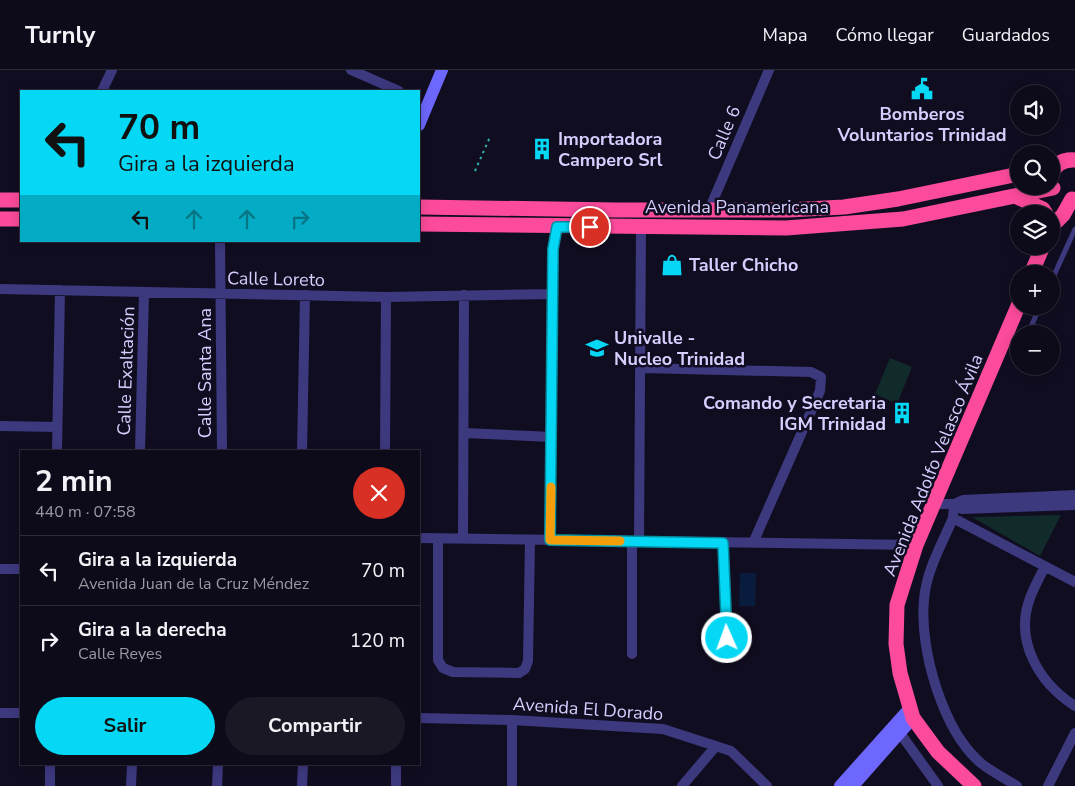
<!DOCTYPE html>
<html lang="es">
<head>
<meta charset="utf-8">
<style>
	body { margin:0; font-family:"Nunito Sans",sans-serif; background:#1b1826; color:#f1f3f6; height:100vh; display:flex; flex-direction:column; font-size:19px; white-space:nowrap }
	* { box-sizing:border-box; margin:0 }
	p { font-size:16px; color:#9a9aa2 }
	.icon { flex:none; width:28px; height:28px; fill:none; stroke:currentColor; stroke-width:2; stroke-linecap:round; stroke-linejoin:round }
	.map { position:relative; flex:1; overflow:hidden }
	.drawer { position:absolute; left:20px; top:380px; width:400px; height:315px; display:flex; flex-direction:column; background:#0d0a19; border-radius:0px; box-shadow:0 2px 12px #0003,0 0 0 1px #2d2b38 }
	.drawer>* { flex:none }
	.hud { position:absolute; left:20px; top:20px; width:400px; height:152px; border-radius:0px; box-shadow:0 2px 12px #0003,0 0 0 1px #2d2b38; background:#04d8f5; color:#111; overflow:hidden }
	.fabs { position:absolute; left:1010px; top:15px; display:grid; gap:10px }
	.fabs a { display:grid; place-items:center; width:50px; height:50px; border-radius:50%; background:#0d0a19; box-shadow:0 2px 12px #0003,0 0 0 1px #2d2b38; font-size:25px }
	.pin { position:absolute; display:grid; place-items:center; width:42px; height:42px; color:#fff; margin:-21px; border:2px solid #fff; border-radius:50%; box-shadow:0 1px 5px #0007 }
	.me { position:absolute; width:55px; margin:-28px; rotate:358deg; stroke-linejoin:round; filter:drop-shadow(0 0 4px #0008) }
	.turn { display:flex; align-items:center; gap:18px; height:105px; padding:0 15px; font-size:22px }
	.turn .icon { width:65px; height:65px; stroke-width:2.5 }
	.turn b { display:block; font-size:35px; line-height:42px }
	.lanes { display:flex; align-items:center; height:48px; padding:0 15px; background:#0003; justify-content:center; gap:25px; direction:ltr }
	.lanes .off { opacity:.35 }
	.round { display:grid; place-items:center; flex:none; width:52px; height:52px; border-radius:26px; background:#1b1826 }
	.overview { display:flex; align-items:center; justify-content:space-between; height:85px; padding:0 15px }
	h1 { font-size:30px; font-weight:700; line-height:38px }
	.primary-button { display:flex; gap:10px; margin-top:auto; padding:10px 15px }
	.primary-button a { flex:1; height:58px; border-radius:30px; background:#04d8f5; color:#111; font-size:20px; font-weight:700; line-height:58px; text-align:center }
	.primary-button a+a { background:#1b1826; color:#f1f3f6 }
	ul { padding:0; list-style:none }
	li { display:flex; align-items:center; gap:15px; height:70px; padding:0 15px; border-top:1px solid #2d2b38 }
	li div { flex:1 }
	li b { display:block; font-size:19px }
	li em { font-style:normal }
	header { display:flex; align-items:center; gap:30px; box-sizing:border-box; height:70px; padding:0 25px; background:#0d0a19; border-bottom:1px solid #2d2b38 }
	header strong { font-size:24px }
	nav { display:flex; gap:28px; margin-inline-start:auto; font-size:18px }
	.map>svg:first-child { display:block }
	.green { fill:#112b2a }
	.water { fill:#0a1c3e }
	.lines { fill:none; stroke-linecap:round; stroke-linejoin:round }
	.path { stroke:#30b1ac; stroke-width:2; stroke-dasharray:2.5 4; stroke-linecap:butt }
	.lane { stroke:#3d397f; stroke-width:5 }
	.street { stroke:#3d397f; stroke-width:10 }
	.secondary { stroke:#6e67fd; stroke-width:12 }
	.highway { stroke:#fc4b9c; stroke-width:15 }
	.route-casing { stroke:#038c9f; stroke-width:12 }
	.route { stroke:#04d8f5; stroke-width:9 }
	.slow { stroke:#f59e0b; stroke-width:9 }
	.labels { text-anchor:middle; dominant-baseline:central; stroke-width:5; stroke-linejoin:round; paint-order:stroke }
	.poi-label { font-size:18px; font-weight:bold; fill:#d5cefe; stroke:#110d21; text-anchor:start }
	.street-label { font-size:18px; fill:#d5cefe; stroke:#110d21 }
</style>
</head>
<body>
<header>
<strong>Turnly</strong>
<nav><a>Mapa</a><a>Cómo llegar</a><a>Guardados</a></nav>
</header>
<div class="map">
<svg width="1075" height="716" viewBox="0 0 1075 716">
	<rect width="100%" height="100%" fill="#110d21"/>
	<path class="green" d="M 890,288 L 912,297 L 897,334 L 875,324 Z
		M 1061,445 L 1040,486 L 972,447 Z"/>
	<path class="water" d="M 740,503 L 756,503 L 755,536 L 739,536 Z"/>
	<g class="lines">
		<path class="path" d="M 475,101 L 490,67"/>
		<path class="lane" d="M 1051,212 L 1075,159
			M 1008,263 L 1019,269
			M 1028,264 L 1040,236"/>
		<path class="street" d="M 351,0 L 399,21
			M 102,21 L 112,0
			M 709,140 L 769,0
			M 220,171 L 222,381
			M 0,219 L 386,227 L 552,224
			M 641,298 L 811,302 L 821,307 L 820,321 L 753,473
			M 0,356 L 57,357
			M 464,363 L 552,367
			M 57,381 L 60,220
			M 140,381 L 144,223
			M 302,381 L 305,225
			M 385,381 L 386,227
			M 934,434 L 954,434 L 963,430 L 1075,425
			M 954,434 L 953,448 L 1075,512
			M 954,434 L 962,439 L 1075,435
			M 953,448 C 942,474 926,501 924,530 C 919,579 943,662 982,694 C 992,702 1006,709 1017,716
			M 419,468 L 916,475
			M 438,469 L 438,590 L 443,598 L 453,602 L 519,603 L 525,599 L 528,591 L 530,470
			M 463,469 L 464,225
			M 550,470 L 552,224 L 553,179 L 557,157
			M 639,471 L 641,157
			M 723,473 L 727,568 L 725,585
			M 1045,496 C 1040,507 1034,517 1030,528 C 1014,571 1039,613 1075,636
			M 0,499 L 21,499
			M 632,584 L 632,471
			M 0,643 L 21,643
			M 419,648 L 512,650 L 663,659 L 731,681 L 767,716
			M 900,663 L 938,716
			M 50,716 L 50,694
			M 131,716 L 132,694
			M 217,716 L 218,694
			M 302,716 L 303,694
			M 396,716 L 396,694
			M 512,716 L 512,650
			M 682,716 L 716,676
			M 1048,716 L 1075,663"/>
		<path class="secondary" d="M 419,55 L 442,0
			M 840,716 L 909,639
			M 853,716 L 913,648"/>
		<path class="highway" d="M 1051,105 C 1055,94 1063,89 1075,90
			M 1017,127 L 1043,139 L 1046,144
			M 0,130 L 21,130
			M 419,137 L 617,140 L 788,140 L 844,137 L 898,129 L 1019,104
			M 0,149 L 21,149
			M 419,154 L 786,158 L 903,149 L 1053,118
			M 1051,157 L 1063,145 L 1072,129
			M 1031,204 L 1043,176
			M 974,716 L 938,682 L 913,648 L 900,603 L 896,574 L 897,535 L 916,475 L 1019,234"/>
	</g>
	<g class="lines">
		<g class="route-casing">
			<path id="route" d="M 590,157 L 557,157 L 553,179 L 550,470 L 723,473 L 727,568"/>
		</g>
		<use href="#route" class="route"/>
		<path class="slow" d="M 551,417 L 550,470 L 620,471"/>
	</g>
	<defs>
		<g id="civic-bare" transform="scale(1.725)"><path d="M-.6-6.5H3V-4.5H.6V-3L4-1V1h2V6H-6V1h2V-1L-.6-3ZM-1.2 2.5V6h2.4V2.5Z" fill="#04d8f5" stroke="#110d21" stroke-width="2.5" paint-order="stroke"/></g>
		<g id="building-bare" transform="scale(1.725)"><path d="M-4-6H4V6H1V3H-1V6H-4ZM-2.5-4.3h1.7v1.8h-1.7ZM.8-4.3h1.7v1.8H.8ZM-2.5-1h1.7V.8h-1.7ZM.8-1h1.7V.8H.8Z" fill="#04d8f5" stroke="#110d21" stroke-width="2.5" paint-order="stroke"/></g>
		<g id="shop-bare" transform="scale(1.725)"><path d="M-5-2.5h2.3a2.7 3.5 0 0 1 5.4 0H5L5.5 6h-11ZM-1.5-2.5h3a1.5 2.3 0 0 0-3 0Z" fill="#04d8f5" stroke="#110d21" stroke-width="2.5" paint-order="stroke"/></g>
		<g id="university-bare" transform="scale(1.725)"><path d="M0-5L7-2L0 1L-7-2ZM-4 1L0 2.5L4 1V4Q0 6-4 4Z" fill="#04d8f5" stroke="#110d21" stroke-width="2.5" paint-order="stroke"/></g>
	</defs>
	<g fill-rule="evenodd">
		<use href="#civic-bare" x="922" y="19"/>
		<use href="#building-bare" x="542" y="79"/>
		<use href="#shop-bare" x="672" y="195"/>
		<use href="#university-bare" x="597" y="278"/>
		<use href="#building-bare" x="902" y="343"/>
	</g>
	<g class="labels">
		<g class="poi-label">
			<text x="922" y="44" text-anchor="middle">Bomberos<tspan x="922" dy="21">Voluntarios Trinidad</tspan></text>
			<text x="558" y="69">Importadora<tspan x="558" dy="21">Campero Srl</tspan></text>
			<text x="689" y="195">Taller Chicho</text>
			<text x="614" y="268">Univalle -<tspan x="614" dy="21">Nucleo Trinidad</tspan></text>
			<text x="886" y="333" text-anchor="end">Comando y Secretaria<tspan x="886" dy="21">IGM Trinidad</tspan></text>
		</g>
		<g class="street-label">
			<text transform="translate(724 63) rotate(-67)">Calle 6</text>
			<text x="737" y="137">Avenida Panamericana</text>
			<text transform="translate(276 209) rotate(1)">Calle Loreto</text>
			<text transform="translate(126 301) rotate(-88)">Calle Exaltación</text>
			<text transform="translate(205 303) rotate(-90)">Calle Santa Ana</text>
			<text transform="translate(933 395) rotate(-68)">Avenida Adolfo Velasco Ávila</text>
			<text transform="translate(588 639) rotate(4)">Avenida El Dorado</text>
		</g>
	</g>
</svg>
<div class="fabs">
<a><svg class="icon" aria-label="sound" viewBox="0 0 24 24"><path d="M4 9h4l5-4v14l-5-4H4zM17 9q2 3 0 6"/></svg></a>
<a><svg class="icon" aria-label="search" viewBox="0 0 24 24"><circle cx="10" cy="10" r="6"/><path d="M15 15l6 6"/></svg></a>
<a><svg class="icon" aria-label="layers" viewBox="0 0 24 24"><path d="M12 4l9 5-9 5-9-5zM3 14l9 5 9-5"/></svg></a>
<a>+</a>
<a>−</a>
</div>
<div class="pin" style="left:590px;top:157px;background:#d93025"><svg class="icon" aria-label="arrive" viewBox="0 0 24 24"><path d="M6 21V4h12l-3 4 3 4H6"/></svg></div>
<svg class="me" style="left:727px;top:568px" viewBox="-20 -20 40 40"><circle r="17" fill="#04d8f5" stroke="#fff" stroke-width="3"/><path d="M0-11L8 9 0 5-8 9z" fill="#fff"/></svg>
<div class="hud">
<div class="turn"><svg class="icon" aria-label="left" viewBox="0 0 24 24"><path d="M17 20v-9H6M10 6l-5 5 5 5"/></svg><div><b>70 m</b>Gira a la izquierda</div></div>
<div class="lanes"><svg class="icon" aria-label="left" viewBox="0 0 24 24"><path d="M17 20v-9H6M10 6l-5 5 5 5"/></svg><svg class="icon off" aria-label="ahead" viewBox="0 0 24 24"><path d="M12 20V5M6 11l6-6 6 6"/></svg><svg class="icon off" aria-label="ahead" viewBox="0 0 24 24"><path d="M12 20V5M6 11l6-6 6 6"/></svg><svg class="icon off" aria-label="right" viewBox="0 0 24 24"><path d="M7 20v-9h11M14 6l5 5-5 5"/></svg></div>
</div>
<section class="drawer">
<div class="overview"><div><h1>2 min</h1><p>440 m · 07:58</p></div><a class="round" style="background:#d93025;color:#fff"><svg class="icon" aria-label="close" viewBox="0 0 24 24"><path d="M6 6l12 12M18 6L6 18"/></svg></a></div>
<ul>
<li><svg class="icon" aria-label="left" viewBox="0 0 24 24"><path d="M17 20v-9H6M10 6l-5 5 5 5"/></svg><div><b>Gira a la izquierda</b><p>Avenida Juan de la Cruz Méndez</p></div><em>70 m</em></li>
<li><svg class="icon" aria-label="right" viewBox="0 0 24 24"><path d="M7 20v-9h11M14 6l5 5-5 5"/></svg><div><b>Gira a la derecha</b><p>Calle Reyes</p></div><em>120 m</em></li>
</ul>
<div class="primary-button"><a>Salir</a><a>Compartir</a></div>
</section>
</div>
</body>
</html>
